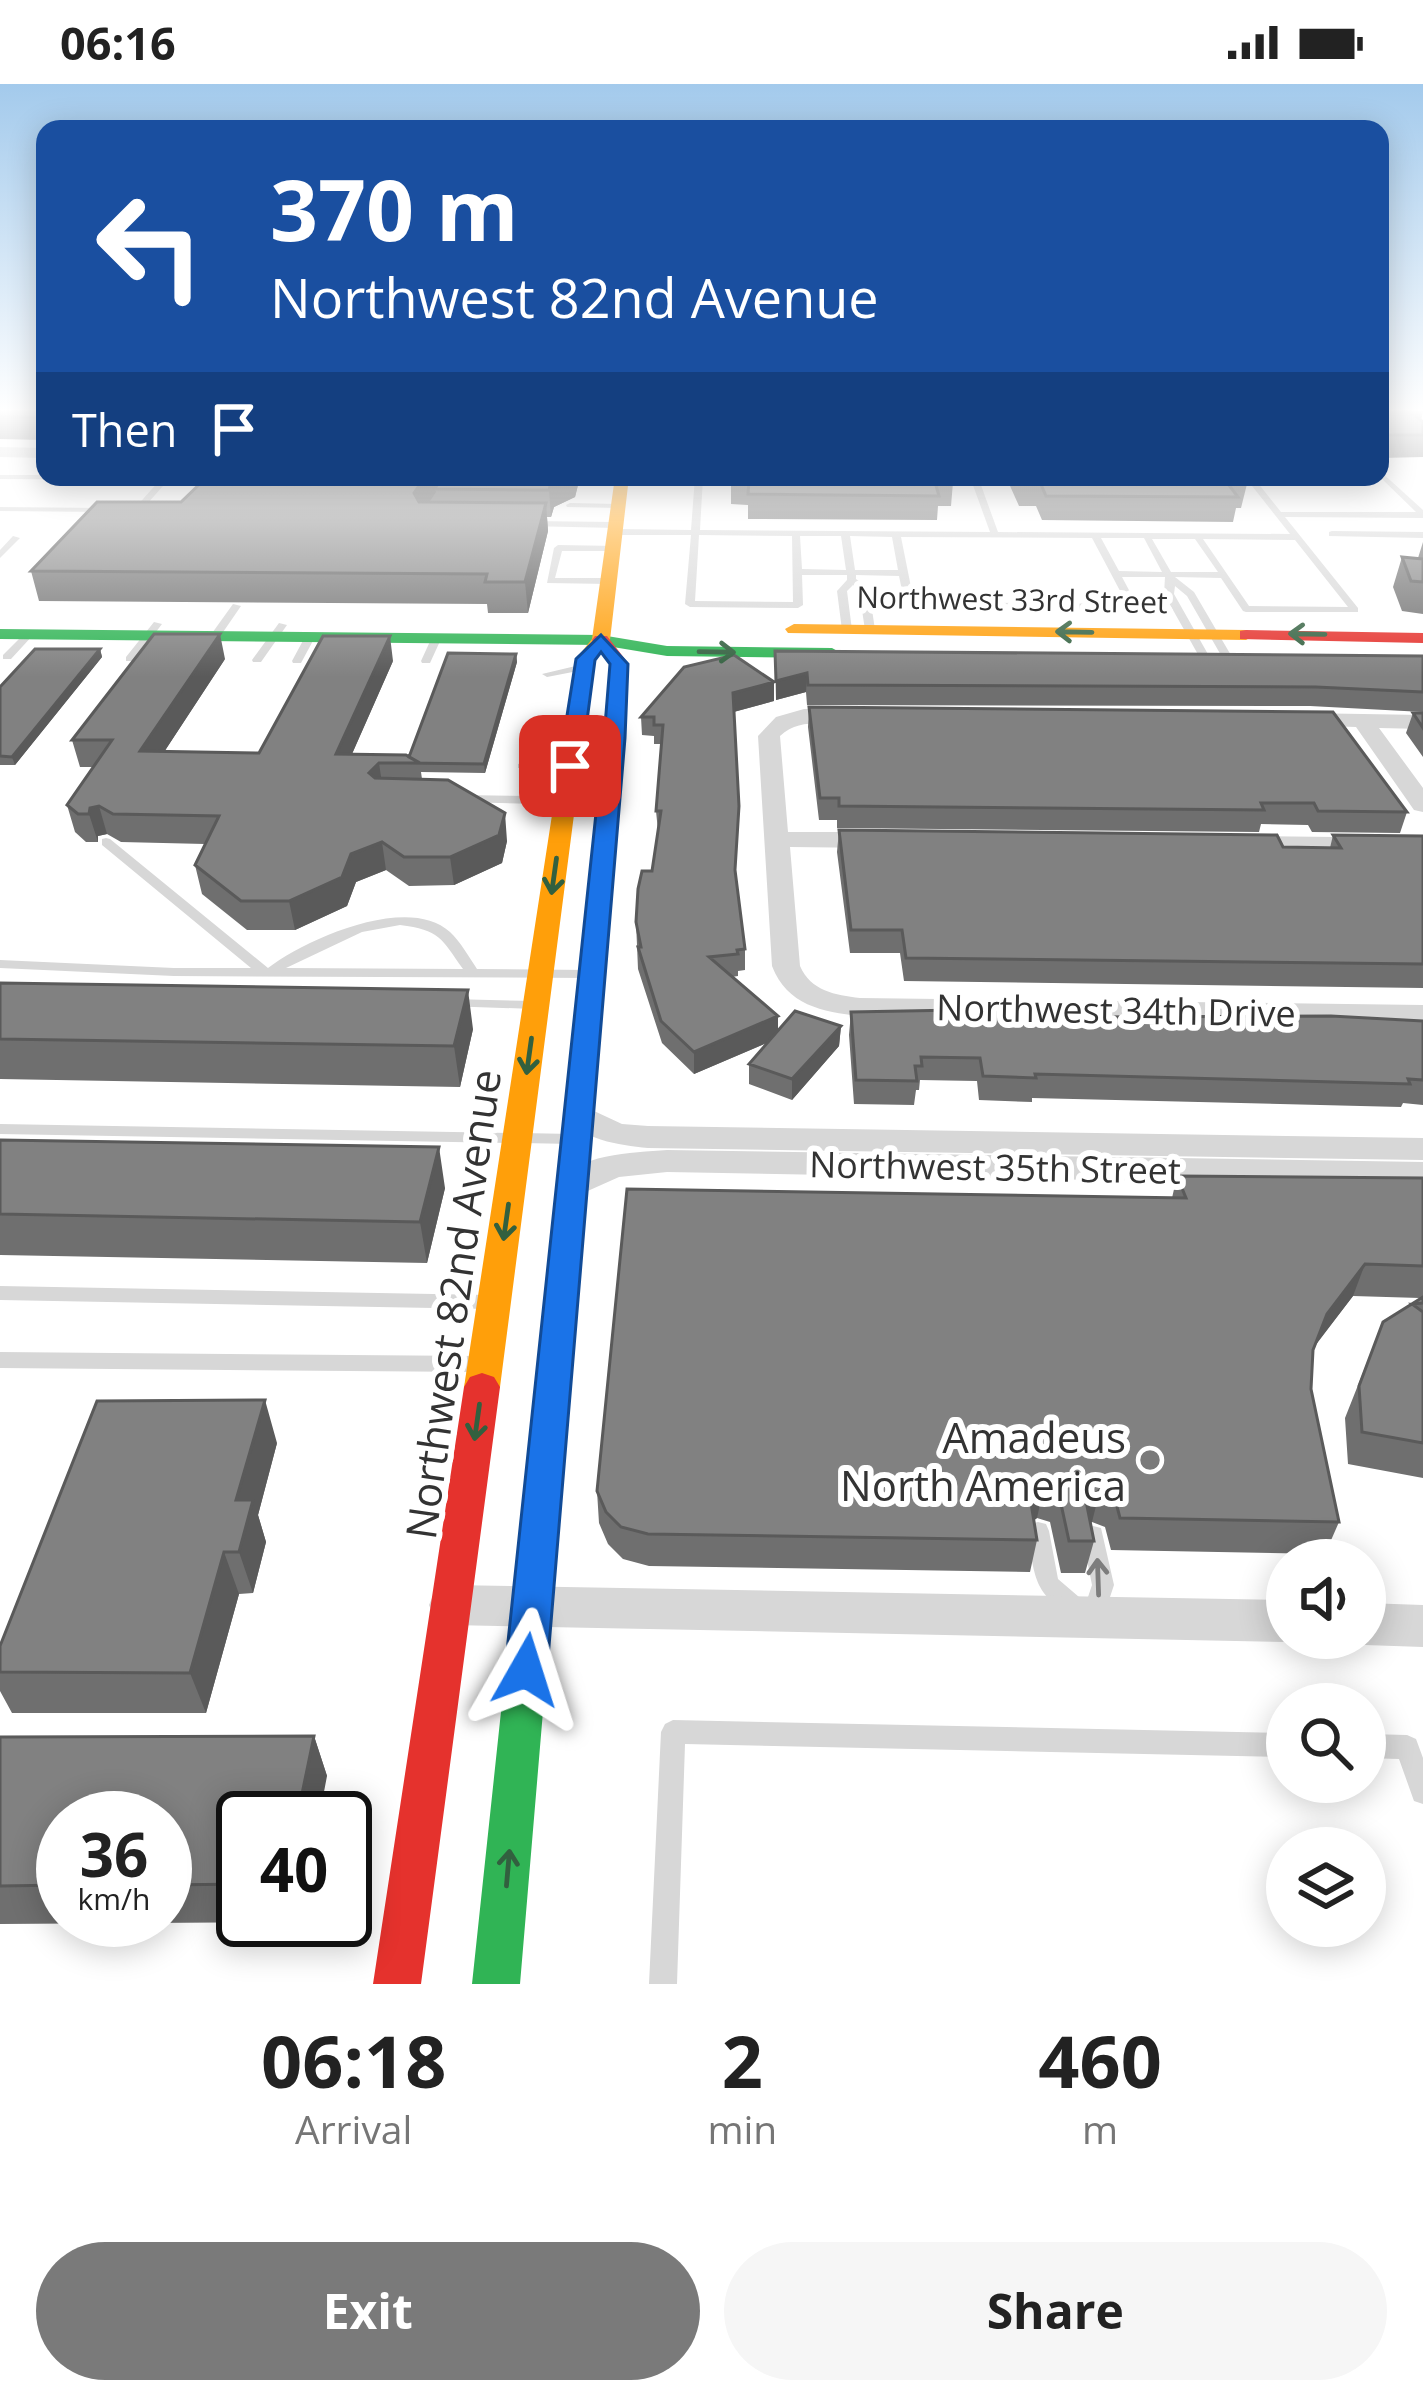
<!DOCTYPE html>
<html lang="en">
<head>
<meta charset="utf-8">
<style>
	body { margin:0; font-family:"Open Sans",sans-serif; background:#f6f6f6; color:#222; height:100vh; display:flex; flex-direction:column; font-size:45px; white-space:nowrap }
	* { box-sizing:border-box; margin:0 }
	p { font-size:39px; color:#767676 }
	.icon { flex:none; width:66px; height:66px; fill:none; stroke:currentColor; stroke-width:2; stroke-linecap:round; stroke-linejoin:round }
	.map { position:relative; height:1900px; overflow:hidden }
	.side { display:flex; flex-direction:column; background:#fff; flex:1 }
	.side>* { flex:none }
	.hud { position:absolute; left:36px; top:36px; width:1353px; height:366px; border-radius:24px; box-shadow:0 6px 30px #0003; background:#1a4fa0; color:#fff; overflow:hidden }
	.buttons { position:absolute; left:1266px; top:1455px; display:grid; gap:24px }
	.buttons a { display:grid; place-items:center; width:120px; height:120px; border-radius:50%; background:#fff; box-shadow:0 6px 30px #0003; font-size:60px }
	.speed { position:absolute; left:36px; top:1707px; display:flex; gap:24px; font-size:60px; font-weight:700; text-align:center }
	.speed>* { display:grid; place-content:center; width:156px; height:156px; border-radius:50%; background:#fff; box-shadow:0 6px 30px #0003; line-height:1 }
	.speed small { font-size:30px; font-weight:400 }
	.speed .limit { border:6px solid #111; border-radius:18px; background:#fff; color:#111 }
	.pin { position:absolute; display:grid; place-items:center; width:102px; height:102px; color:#fff; margin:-51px; border-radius:24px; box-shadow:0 6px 18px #0006 }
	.me { position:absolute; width:132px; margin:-66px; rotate:6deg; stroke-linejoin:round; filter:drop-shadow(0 0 9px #0008) }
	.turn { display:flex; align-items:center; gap:42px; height:252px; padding:0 36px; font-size:54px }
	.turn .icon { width:156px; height:156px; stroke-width:2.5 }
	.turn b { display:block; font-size:84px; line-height:102px }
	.then { display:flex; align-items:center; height:114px; padding:0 36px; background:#0003; gap:24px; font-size:45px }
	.eta { display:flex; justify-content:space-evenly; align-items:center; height:204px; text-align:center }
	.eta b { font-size:72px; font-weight:700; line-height:84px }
	.cta { display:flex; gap:24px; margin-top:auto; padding:24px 36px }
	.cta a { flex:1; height:138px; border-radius:72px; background:#7a7a7a; color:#fff; font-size:48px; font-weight:700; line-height:138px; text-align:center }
	.cta a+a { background:#f6f6f6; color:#222 }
	.status { display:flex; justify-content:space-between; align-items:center; height:84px; padding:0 60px; background:#fff; direction:ltr }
	.status svg { height:33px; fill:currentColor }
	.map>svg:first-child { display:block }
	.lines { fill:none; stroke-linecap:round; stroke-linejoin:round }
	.lane { fill:#d7d7d7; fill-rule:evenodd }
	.street { fill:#d7d7d7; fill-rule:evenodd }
	.fast { fill:#30b455; fill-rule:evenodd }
	.slow { fill:#ff9f0a; fill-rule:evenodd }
	.jam { fill:#e5322d; fill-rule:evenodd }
	.wall { fill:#6f6f6f; fill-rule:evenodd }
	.shaded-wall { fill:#5a5a5a }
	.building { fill:#818181; stroke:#5a5a5a; stroke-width:3 }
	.oneway { stroke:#32603f }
	.oneway2 { stroke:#7d7d7d }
	.route { fill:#1a73e8; stroke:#114b97; stroke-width:3 }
	.poi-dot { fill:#7a7a7a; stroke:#fff; stroke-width:4.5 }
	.labels { text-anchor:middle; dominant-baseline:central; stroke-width:12; stroke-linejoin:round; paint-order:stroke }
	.far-street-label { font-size:30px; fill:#333; stroke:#fff }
	.street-label { font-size:36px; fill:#333; stroke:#fff }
	.near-street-label { font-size:42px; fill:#333; stroke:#fff }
	.near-poi-label { font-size:42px; fill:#333; stroke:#fff; text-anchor:end }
</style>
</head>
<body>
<div class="status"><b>06:16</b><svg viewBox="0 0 49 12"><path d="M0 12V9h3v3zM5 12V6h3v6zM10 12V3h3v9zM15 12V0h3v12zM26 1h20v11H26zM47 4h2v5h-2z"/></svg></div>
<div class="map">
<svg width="1423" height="1900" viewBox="0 0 1423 1900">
	<rect width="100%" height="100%" fill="#fff"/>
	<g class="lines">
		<path class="lane" d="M 1380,387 L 1423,426 L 1423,434 L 1285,433 L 1358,524 L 1358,528 L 1246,528 L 1243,527 L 1221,494 L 1175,493 L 1194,508 L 1232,573 L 1227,576 L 1222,573 L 1187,512 L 1175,502 L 1174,510 L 1209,572 L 1200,574 L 1164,510 L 1165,493 L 1122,493 L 1138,523 L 1133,526 L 910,524 L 905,521 L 899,492 L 856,491 L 856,495 L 869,505 L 875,546 L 870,549 L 865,546 L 859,506 L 853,501 L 847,507 L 852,546 L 847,549 L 842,546 L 837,507 L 847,496 L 847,491 L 802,491 L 803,521 L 798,524 L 690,523 L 685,520 L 691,451 L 615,451 L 611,448 L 615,445 L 691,446 L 695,393 L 703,393 L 700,446 L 990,448 L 970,393 L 978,393 L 998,448 L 1290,450 L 1245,393 L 1253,393 L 1281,428 L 1416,428 L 1380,393 ZM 699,451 L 792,452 L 793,518 L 695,517 ZM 800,452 L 841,452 L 846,486 L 802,485 ZM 850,452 L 892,453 L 898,486 L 855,486 ZM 901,453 L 1092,454 L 1127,520 L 914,518 ZM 1101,454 L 1144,454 L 1162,488 L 1119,487 ZM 1152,455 L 1195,455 L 1218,488 L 1171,488 ZM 1203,455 L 1295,456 L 1348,523 L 1249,522 Z
			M 0,391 L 45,391 L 45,393 L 170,394 L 140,428 L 126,428 L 126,424 L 135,424 L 160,396 L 0,395 Z
			M 570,419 L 619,420 L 623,422 L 619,424 L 567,423 L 566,421 Z
			M 0,423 L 105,424 L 109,426 L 105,428 L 0,427 Z
			M 530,437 L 617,438 L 621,441 L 617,444 L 527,442 L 527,438 Z
			M 1332,447 L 1423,448 L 1423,454 L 1329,452 L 1329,448 Z
			M 13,452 L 20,454 L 0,474 L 0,466 Z
			M 558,461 L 617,462 L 617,466 L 614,467 L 562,467 L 555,494 L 609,494 L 614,497 L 609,500 L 547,499 L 554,464 Z
			M 233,520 L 241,522 L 219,554 L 211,554 L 210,552 Z
			M 154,538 L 162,540 L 134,577 L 126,577 L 126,573 Z
			M 279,539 L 287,541 L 261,578 L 253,578 L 252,576 Z
			M 26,548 L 34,550 L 11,575 L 3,575 L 3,571 Z
			M 306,551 L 315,553 L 301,579 L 293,579 L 292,577 Z
			M 432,553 L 441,555 L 430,579 L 422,579 L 421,577 Z
			M 584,580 L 589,583 L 588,585 L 547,593 L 542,590 Z
			M 522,679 L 570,680 L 576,683 L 570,686 L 518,684 L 518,680 Z
			M 460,711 L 536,712 L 568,719 L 570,722 L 564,726 L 536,720 L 456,718 L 454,715 Z
			M 106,754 L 110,755 L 268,884 C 304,856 408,809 450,848 C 460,857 469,873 477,885 L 589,886 L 596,890 L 589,894 L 174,892 L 0,884 L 0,876 L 174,884 L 251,884 L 102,761 L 102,755 ZM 400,841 C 440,846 441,854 463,885 L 286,884 L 362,848 Z
			M 450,915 L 534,917 L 541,921 L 534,925 L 445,922 L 443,919 L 445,916 Z
			M 0,1040 L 573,1050 L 579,1051 L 581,1055 L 579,1059 L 573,1060 L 0,1050 Z
			M 0,1202 L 489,1211 L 496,1213 L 498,1218 L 496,1223 L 489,1225 L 0,1216 Z
			M 0,1268 L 477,1272 L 484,1275 L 487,1280 L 484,1285 L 477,1288 L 0,1284 Z
			M 1038,1438 L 1046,1440 L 1049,1447 L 1058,1495 L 1086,1519 L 1092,1501 L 1082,1451 L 1085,1444 L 1093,1442 L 1101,1444 L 1114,1501 L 1102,1537 L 1094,1540 L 1086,1537 L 1083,1531 L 1077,1533 C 1032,1513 1035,1490 1027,1447 L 1030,1440 Z
			M 673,1636 L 1287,1649 L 1287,1673 L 685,1660 L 677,1900 L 649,1900 L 661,1648 L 665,1640 Z
			M 1365,1650 L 1407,1651 L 1416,1655 L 1423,1674 L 1423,1720 L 1414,1717 L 1399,1675 L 1365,1674 Z"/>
		<path class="street" d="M 0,363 L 45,364 L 45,374 L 0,373 Z
			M 804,625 L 847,624 L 858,631 C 835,648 804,629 780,652 L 788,748 L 877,748 L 890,756 L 877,764 L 790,763 L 800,882 C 811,907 835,911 860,914 L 1423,921 L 1423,939 L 860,932 C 822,928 787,921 772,882 L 758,652 L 776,633 Z
			M 1303,629 L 1423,631 L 1423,645 L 1379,644 L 1423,704 L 1423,728 L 1414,726 L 1356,643 L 1295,641 L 1292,636 Z
			M 1243,752 L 1423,754 L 1423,770 L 1234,765 L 1230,760 Z
			M 579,1020 L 622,1040 L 648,1042 L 1423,1054 L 1423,1076 L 648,1064 C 618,1061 582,1056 563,1031 L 568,1024 Z
			M 667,1066 L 1423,1078 L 1423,1102 L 667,1088 L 619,1093 L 572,1114 L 560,1110 L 555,1102 C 576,1069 632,1069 667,1066 Z
			M 451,1501 L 1287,1516 L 1287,1554 L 1297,1554 L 1287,1558 L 451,1541 L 435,1535 L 429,1521 L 435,1507 Z
			M 1365,1519 L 1423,1521 L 1423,1563 L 1365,1561 L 1349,1555 L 1365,1554 Z"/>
		<path class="fast" d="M 0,545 L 601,551 L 667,562 L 832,564 L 841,569 L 832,574 L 667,572 L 601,561 L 0,555 Z
			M 591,897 L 604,905 L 520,1900 L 472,1900 L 578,905 Z"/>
		<path class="slow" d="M 615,393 L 629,393 L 610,556 L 594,576 L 500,1303 L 494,1313 L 482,1317 L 470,1313 L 464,1303 L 576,575 L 592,555 Z
			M 794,540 L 1246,546 L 1255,551 L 1246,556 L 788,549 L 785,545 Z"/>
		<path class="jam" d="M 1246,546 L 1423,549 L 1423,559 L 1240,555 L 1240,547 Z
			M 595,552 L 607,552 L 628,579 L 604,905 L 591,913 L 578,905 L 610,579 L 592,556 Z
			M 482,1289 L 494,1293 L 500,1303 L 421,1900 L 373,1900 L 464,1303 L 470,1293 Z"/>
	</g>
	<path class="wall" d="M 0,327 L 45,327 L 45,356 L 0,355 Z
		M 1380,327 L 1423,338 L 1423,373 L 1380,374 Z
		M 207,393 L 580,393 L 575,413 L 554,423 L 551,433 L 547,433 L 548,447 L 528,529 L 488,529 L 487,520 L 39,517 L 31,487 L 181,418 Z
		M 731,393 L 953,398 L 951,422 L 938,422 L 937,436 L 748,435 L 748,421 L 731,420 Z
		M 1006,393 L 1241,393 L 1247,400 L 1241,424 L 1236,424 L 1233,438 L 1042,436 L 1036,422 L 1019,422 Z
		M 1423,458 L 1423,530 L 1402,527 L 1393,503 L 1402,473 L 1418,474 Z
		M 100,565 L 102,573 L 15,681 L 0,681 L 0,603 Z
		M 775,567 L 1423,572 L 1423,628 L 1310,622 L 807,621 L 806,608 L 776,616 Z
		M 516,570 L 517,578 L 485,689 L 421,688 L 422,695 L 507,757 L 502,779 L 454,801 L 409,802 L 386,786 L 356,798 L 347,822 L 295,846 L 247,846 L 202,810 L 195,781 L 205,760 L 121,758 L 107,750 L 98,752 L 98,758 L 86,758 L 75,748 L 67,721 L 94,683 L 80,683 L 72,656 L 225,575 L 164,668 L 259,669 L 393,577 L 352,670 L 409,673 Z
		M 774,617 L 734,628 L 736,791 L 745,865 L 745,886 L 738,887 L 738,892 L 732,893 L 778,932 L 778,947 L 841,942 L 839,962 L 792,1016 L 749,1000 L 749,980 L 767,959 L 694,990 L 662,959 L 638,885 L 636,838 L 652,787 L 658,747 L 656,727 L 662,660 L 654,660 L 654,652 L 642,651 L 641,633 Z
		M 809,623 L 1407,728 L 1400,749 L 1312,748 L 1308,741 L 1261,740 L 1259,748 L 837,744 L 837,736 L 819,736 L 808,643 Z
		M 1413,629 L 1423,629 L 1423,673 L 1406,649 Z
		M 839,746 L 1330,764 L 1333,751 L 1423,752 L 1423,904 L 904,897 L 900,869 L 850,869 L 837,768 Z
		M 0,899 L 473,945 L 460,1003 L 0,995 Z
		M 851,928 L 1093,933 L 1423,937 L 1423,1021 L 1403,1019 L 1401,1023 L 1032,1014 L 1032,1018 L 979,1016 L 977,997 L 920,996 L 919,1006 L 916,1006 L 914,1021 L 854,1020 L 849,951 Z
		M 0,1056 L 445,1104 L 427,1179 L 0,1171 Z
		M 1177,1092 L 1423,1094 L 1423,1394 L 1348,1380 L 1345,1334 L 1383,1238 L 1420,1214 L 1353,1212 L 1315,1261 L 1313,1266 L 1311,1305 L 1339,1438 L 1325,1470 L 1111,1466 L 1105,1443 L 1092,1438 L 1090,1439 L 1094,1457 L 1085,1489 L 1061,1489 L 1050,1438 L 1037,1434 L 1034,1436 L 1037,1456 L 1030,1488 L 649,1482 L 623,1475 L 608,1460 L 599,1439 L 597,1407 L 1172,1114 Z
		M 277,1359 L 258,1431 L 266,1458 L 253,1509 L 239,1510 L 206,1629 L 12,1629 L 0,1607 L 0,1562 Z
		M 314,1652 L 327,1692 L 243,1734 L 243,1836 L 299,1836 L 298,1838 L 0,1840 L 0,1653 ZM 63,1734 L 165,1734 L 165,1836 L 63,1836 Z"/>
	<path class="shaded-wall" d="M 1409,327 L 1423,327 L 1419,347 Z
		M 425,393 L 439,393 L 440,401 L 435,405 L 436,408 L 417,437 L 414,409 Z
		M 558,393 L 580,393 L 575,413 L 554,423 L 551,433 L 549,406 L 552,396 Z
		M 546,419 L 548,447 L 528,529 L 525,498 Z
		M 220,550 L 225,575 L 147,694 L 140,667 Z
		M 390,552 L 393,577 L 340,697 L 336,670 Z
		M 100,565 L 102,573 L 15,681 L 12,673 Z
		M 516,570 L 517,578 L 485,689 L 484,680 Z
		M 807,589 L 806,608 L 776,616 L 776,597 Z
		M 774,598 L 774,617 L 733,628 L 733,609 Z
		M 379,679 L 383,706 L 369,689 Z
		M 99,722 L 107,750 L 98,752 L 98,758 L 89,730 L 90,724 Z
		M 505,729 L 507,757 L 502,779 L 454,801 L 450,773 Z
		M 382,758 L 386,786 L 356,798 L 347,822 L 295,846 L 289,817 L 351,770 Z
		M 468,906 L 473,945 L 460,1003 L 454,962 Z
		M 778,932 L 778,954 L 694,990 L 694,968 Z
		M 841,942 L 839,962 L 792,1016 L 792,995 Z
		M 439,1063 L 445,1104 L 427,1179 L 420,1138 Z
		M 1365,1180 L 1353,1212 L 1315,1262 L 1327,1230 Z
		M 265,1316 L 277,1359 L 258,1431 L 266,1458 L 253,1509 L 239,1468 L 236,1416 Z
		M 1044,1402 L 1037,1434 L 1023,1445 L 1030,1413 Z
		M 1100,1406 L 1092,1438 L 1078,1449 L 1086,1417 Z
		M 224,1468 L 239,1510 L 206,1629 L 190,1589 Z
		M 314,1652 L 327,1692 L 319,1734 L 297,1734 Z"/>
	<path class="building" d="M 0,327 L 45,327 L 45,333 L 0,332 Z
		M 1380,327 L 1409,327 L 1423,338 L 1423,351 L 1380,351 Z
		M 207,393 L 425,393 L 414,409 L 419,418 L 546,419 L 525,498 L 485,498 L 487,490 L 31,487 L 97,418 L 181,418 Z
		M 441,393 L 558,393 L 552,396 L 549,406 L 435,405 Z
		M 731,393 L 951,393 L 953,398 L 935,398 L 939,412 L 748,410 L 749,397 L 731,397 Z
		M 1019,393 L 1241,393 L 1247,400 L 1228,400 L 1238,413 L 1046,412 L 1040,398 L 1022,398 Z
		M 1402,473 L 1423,475 L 1423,498 L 1411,497 Z
		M 154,550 L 220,550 L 140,667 L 259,669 L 323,552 L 390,552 L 336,670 L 406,671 L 420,679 L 379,679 L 369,689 L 375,694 L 448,696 L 505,729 L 499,751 L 450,773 L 404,773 L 382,758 L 351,770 L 342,793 L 289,817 L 241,817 L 195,781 L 219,732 L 113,730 L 99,722 L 90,724 L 89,730 L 78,730 L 67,721 L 112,656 L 72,656 Z
		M 35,565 L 100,565 L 12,673 L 0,672 L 0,603 Z
		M 775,567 L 1423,572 L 1423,608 L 1316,603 L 808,601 L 807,589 L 776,597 Z
		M 448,569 L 516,570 L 484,680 L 407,679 L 420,679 L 409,673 Z
		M 734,571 L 774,598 L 733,609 L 739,722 L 735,786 L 745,865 L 737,866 L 738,870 L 709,873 L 778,932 L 694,968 L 661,937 L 638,863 L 641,863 L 636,838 L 638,805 L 642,787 L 652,787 L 661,727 L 656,727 L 663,641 L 654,641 L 654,633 L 641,633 L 684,583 Z
		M 809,623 L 1333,628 L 1407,728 L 1318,727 L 1314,719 L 1261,719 L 1264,726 L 839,722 L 839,714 L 820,714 Z
		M 1413,629 L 1423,629 L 1423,644 Z
		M 839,746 L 1277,751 L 1283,763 L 1341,764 L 1333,751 L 1423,752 L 1423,880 L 906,874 L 902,846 L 851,846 Z
		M 0,899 L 468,906 L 454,962 L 0,955 Z
		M 958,926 L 1093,933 L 1331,932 L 1423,937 L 1423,996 L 1408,995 L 1410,1000 L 1035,990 L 1036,994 L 983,992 L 980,974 L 921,973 L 922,982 L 915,982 L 917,997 L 856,996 L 851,928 Z
		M 795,927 L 841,942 L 792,995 L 749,980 Z
		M 0,1056 L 439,1063 L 420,1138 L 0,1130 Z
		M 1177,1092 L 1423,1094 L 1423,1182 L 1365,1180 L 1327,1230 L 1313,1266 L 1311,1305 L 1339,1438 L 1120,1434 L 1114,1411 L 1100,1406 L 1086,1417 L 1094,1457 L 1069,1457 L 1058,1406 L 1044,1402 L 1030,1413 L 1037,1456 L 648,1450 L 621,1443 L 606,1428 L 597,1407 L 627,1105 L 1186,1114 Z
		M 1423,1213 L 1423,1219 L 1412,1220 L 1423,1228 L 1423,1359 L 1362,1348 L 1359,1302 L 1383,1238 Z
		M 265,1316 L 236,1416 L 253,1416 L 239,1468 L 224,1468 L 190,1589 L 0,1588 L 0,1562 L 97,1317 Z
		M 314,1652 L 297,1734 L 243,1734 L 243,1800 L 165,1801 L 165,1734 L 63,1734 L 63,1801 L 0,1802 L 0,1653 Z"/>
	<defs><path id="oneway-shaft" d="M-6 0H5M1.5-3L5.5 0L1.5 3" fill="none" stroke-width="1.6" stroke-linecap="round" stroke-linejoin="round" transform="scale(3)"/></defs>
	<g class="oneway">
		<use href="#oneway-shaft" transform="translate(1074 548) rotate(-179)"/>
		<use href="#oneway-shaft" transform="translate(1307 550) rotate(-179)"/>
		<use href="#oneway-shaft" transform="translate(717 568) rotate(1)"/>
		<use href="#oneway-shaft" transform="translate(554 792) rotate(98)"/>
		<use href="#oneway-shaft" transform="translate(529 972) rotate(98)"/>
		<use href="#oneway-shaft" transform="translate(506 1138) rotate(98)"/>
		<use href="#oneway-shaft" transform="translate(477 1338) rotate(98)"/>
		<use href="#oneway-shaft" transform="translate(508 1784) rotate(-85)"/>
	</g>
	<use class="oneway2" href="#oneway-shaft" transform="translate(1098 1493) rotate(-92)"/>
	<linearGradient id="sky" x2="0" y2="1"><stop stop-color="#a3caec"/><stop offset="0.55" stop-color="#fff"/><stop offset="1" stop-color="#fff" stop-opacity="0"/></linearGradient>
	<rect width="1423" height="593" fill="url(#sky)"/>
	<path class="route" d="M 601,551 L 628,580 L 625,654 L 547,1586 L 541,1600 L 526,1606 L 511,1600 L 505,1586 L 604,654 L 610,580 L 601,568 L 595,576 L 581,682 L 570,689 L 559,682 L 576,575 Z"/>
	<circle class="poi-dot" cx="1150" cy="1376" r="12"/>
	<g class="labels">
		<g class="far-street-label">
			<text transform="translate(1012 515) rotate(1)">Northwest 33rd Street</text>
		</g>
		<g class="street-label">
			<text transform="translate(1116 926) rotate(1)">Northwest 34th Drive</text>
			<text transform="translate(995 1083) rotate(1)">Northwest 35th Street</text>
		</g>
		<g class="near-street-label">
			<text transform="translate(452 1220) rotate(-82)">Northwest 82nd Avenue</text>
		</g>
		<g class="near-poi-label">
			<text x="1126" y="1352">Amadeus<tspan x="1126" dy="48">North America</tspan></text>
		</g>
	</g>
</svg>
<div class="buttons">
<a><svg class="icon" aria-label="sound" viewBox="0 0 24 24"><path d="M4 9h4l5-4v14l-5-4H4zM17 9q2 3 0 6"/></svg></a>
<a><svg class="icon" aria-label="search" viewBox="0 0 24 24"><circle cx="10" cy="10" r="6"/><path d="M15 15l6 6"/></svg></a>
<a><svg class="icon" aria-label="layers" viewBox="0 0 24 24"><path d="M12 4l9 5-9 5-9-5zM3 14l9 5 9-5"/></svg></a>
</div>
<div class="speed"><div>36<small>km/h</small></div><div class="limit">40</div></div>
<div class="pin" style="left:570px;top:682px;background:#d93025"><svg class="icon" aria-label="arrive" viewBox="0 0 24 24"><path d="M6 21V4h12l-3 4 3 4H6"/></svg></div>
<svg class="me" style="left:526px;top:1586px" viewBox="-20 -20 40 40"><path d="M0-17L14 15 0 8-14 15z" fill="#1a73e8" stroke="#fff" stroke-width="4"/></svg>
<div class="hud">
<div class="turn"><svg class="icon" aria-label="left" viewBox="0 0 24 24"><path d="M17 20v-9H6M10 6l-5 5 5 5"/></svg><div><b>370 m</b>Northwest 82nd Avenue</div></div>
<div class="then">Then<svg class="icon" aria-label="arrive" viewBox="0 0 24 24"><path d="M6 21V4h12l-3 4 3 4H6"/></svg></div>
</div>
</div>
<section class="side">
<div class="eta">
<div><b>06:18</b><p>Arrival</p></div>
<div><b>2</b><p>min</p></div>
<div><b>460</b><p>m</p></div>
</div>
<div class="cta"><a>Exit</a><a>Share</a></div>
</section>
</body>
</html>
